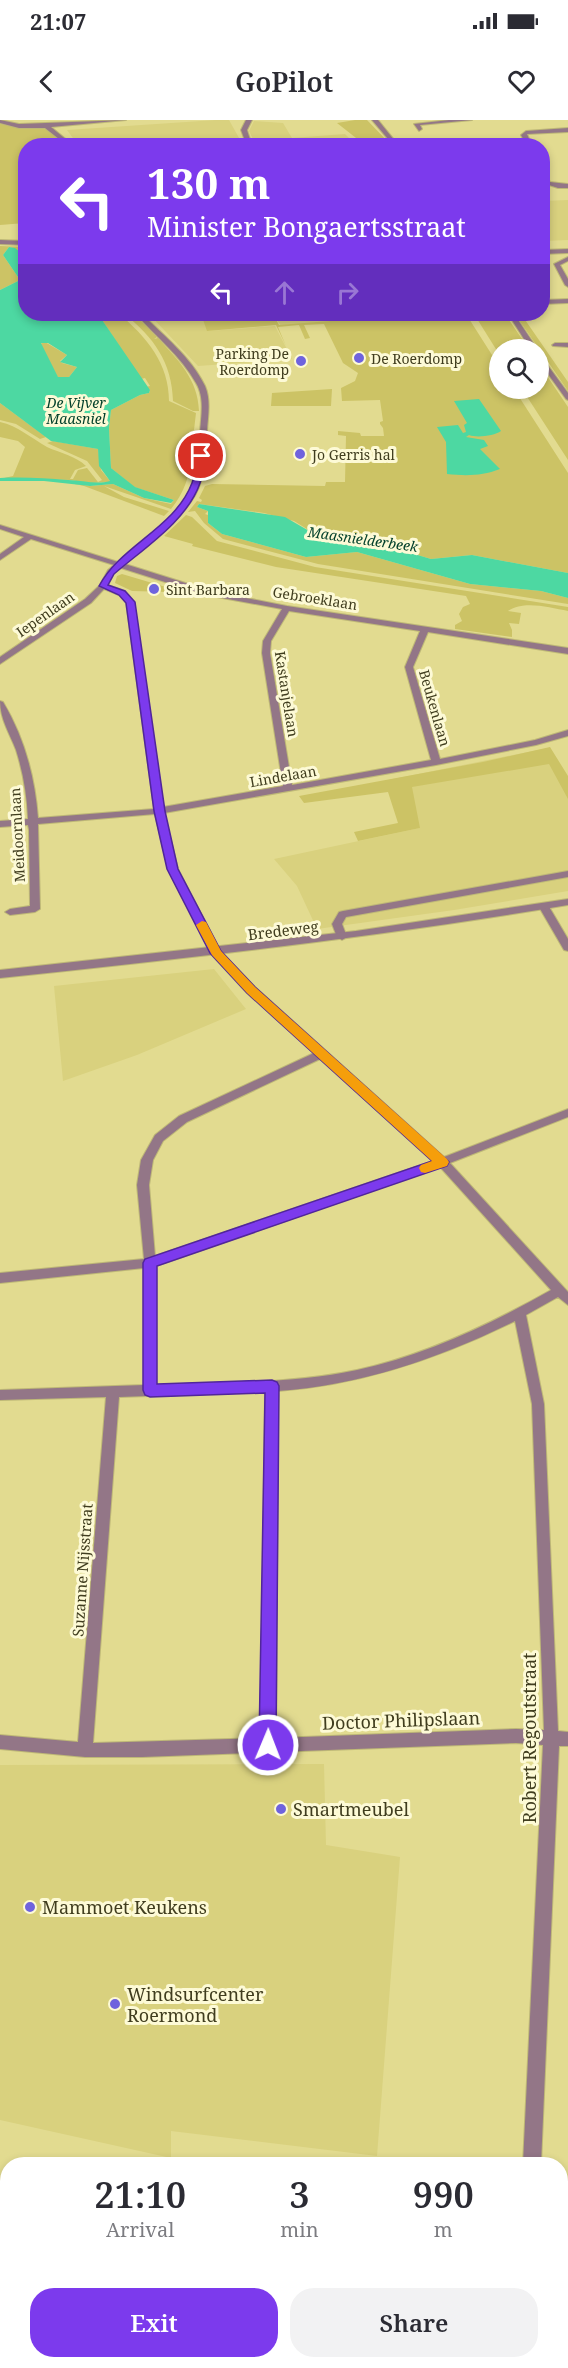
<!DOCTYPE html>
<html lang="en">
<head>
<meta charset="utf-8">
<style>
	body { margin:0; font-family:"Noto Serif",serif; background:#f2f2f3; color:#2b2b33; height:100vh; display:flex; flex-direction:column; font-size:22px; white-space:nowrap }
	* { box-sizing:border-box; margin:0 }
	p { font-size:20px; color:#7c7c81 }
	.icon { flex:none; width:33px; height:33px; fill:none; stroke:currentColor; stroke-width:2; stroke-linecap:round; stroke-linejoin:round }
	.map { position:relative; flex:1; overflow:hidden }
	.details { position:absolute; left:0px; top:2037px; width:568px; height:212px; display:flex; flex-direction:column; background:#fff; border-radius:24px 24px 0 0; box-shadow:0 3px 9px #0003 }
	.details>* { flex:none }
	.banner { position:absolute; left:18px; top:18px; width:532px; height:183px; border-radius:24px; box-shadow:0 3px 9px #0003; background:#7c3aed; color:#fff; overflow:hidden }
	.controls { position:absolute; left:489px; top:219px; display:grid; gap:12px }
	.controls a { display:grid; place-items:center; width:60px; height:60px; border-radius:50%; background:#fff; box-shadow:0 3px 9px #0003; font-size:30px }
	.pin { position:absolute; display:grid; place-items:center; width:51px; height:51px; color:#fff; margin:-26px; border:3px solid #fff; border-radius:50%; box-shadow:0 2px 6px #0007 }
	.me { position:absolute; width:66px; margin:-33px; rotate:1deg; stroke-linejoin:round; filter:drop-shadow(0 0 4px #0008) }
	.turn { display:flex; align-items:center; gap:21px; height:126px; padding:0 30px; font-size:27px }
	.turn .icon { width:78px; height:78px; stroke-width:2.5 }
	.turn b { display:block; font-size:42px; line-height:51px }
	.lanes { display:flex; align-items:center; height:57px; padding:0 30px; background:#0003; justify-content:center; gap:30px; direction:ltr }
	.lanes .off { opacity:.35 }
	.eta { display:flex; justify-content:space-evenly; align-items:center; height:102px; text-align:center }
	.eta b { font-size:36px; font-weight:600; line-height:42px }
	.action { display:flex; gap:12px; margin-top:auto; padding:12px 30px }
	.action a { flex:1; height:69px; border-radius:24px; background:#7c3aed; color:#fff; font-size:24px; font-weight:600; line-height:69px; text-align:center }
	.action a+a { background:#f2f2f3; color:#2b2b33 }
	.status { display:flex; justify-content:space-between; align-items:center; height:42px; padding:0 30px; background:#fff; direction:ltr }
	.status svg { height:16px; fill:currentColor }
	header { display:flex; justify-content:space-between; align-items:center; height:78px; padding:0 30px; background:#fff; font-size:27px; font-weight:600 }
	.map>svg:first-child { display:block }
	.built { fill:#d9d17e }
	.green { fill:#ccc365 }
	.water { fill:#4dd8a2; fill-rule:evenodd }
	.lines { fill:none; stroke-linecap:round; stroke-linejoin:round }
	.pedestrian-casing { stroke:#beb877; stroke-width:2 }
	.minor-casing { stroke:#beb877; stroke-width:2 }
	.tertiary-casing { stroke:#beb877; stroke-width:2 }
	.pedestrian { fill:#937687; fill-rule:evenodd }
	.minor { fill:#937687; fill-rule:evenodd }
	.tertiary { fill:#937687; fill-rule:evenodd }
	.rail { stroke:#716d41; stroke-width:6 }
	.route { fill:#7c3aed; stroke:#51269a; stroke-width:1.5 }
	.slow { fill:#f59e0b }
	.poi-dot { fill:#6f63dd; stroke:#fdfad6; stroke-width:2 }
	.labels { text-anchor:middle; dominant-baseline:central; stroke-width:6; stroke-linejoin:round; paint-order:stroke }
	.far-poi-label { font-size:14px; fill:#403d1e; stroke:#fdfad6; text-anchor:start }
	.far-water-label { font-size:14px; font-style:italic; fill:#003f2a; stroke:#fdfad6 }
	.far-street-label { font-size:14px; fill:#403d1e; stroke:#fdfad6 }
	.street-label { font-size:15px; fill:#403d1e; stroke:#fdfad6 }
	.near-street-label { font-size:18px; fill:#403d1e; stroke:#fdfad6 }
	.near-poi-label { font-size:18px; fill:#403d1e; stroke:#fdfad6; text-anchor:start }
</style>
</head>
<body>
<div class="status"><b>21:07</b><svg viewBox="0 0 49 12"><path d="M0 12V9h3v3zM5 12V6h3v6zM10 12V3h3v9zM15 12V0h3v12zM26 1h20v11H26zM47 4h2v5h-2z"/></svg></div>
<header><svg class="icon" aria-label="back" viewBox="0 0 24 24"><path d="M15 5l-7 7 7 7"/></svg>GoPilot<svg class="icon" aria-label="heart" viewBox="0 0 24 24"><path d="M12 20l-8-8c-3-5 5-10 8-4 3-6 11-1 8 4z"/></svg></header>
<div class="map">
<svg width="568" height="2248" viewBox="0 0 568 2248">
	<rect width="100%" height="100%" fill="#e2db90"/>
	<path class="built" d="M 216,0 L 229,0 L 243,25 L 78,25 L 67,10 Z
		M 254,1 L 283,3 L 292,18 L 345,14 L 356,25 L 256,25 L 249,11 Z
		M 568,80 L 568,120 L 543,121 L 543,81 Z
		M 149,194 L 201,194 L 208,211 L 275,206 L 292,239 L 198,246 Z
		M 273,194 L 419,194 L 281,206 Z
		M 543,629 L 568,670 L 568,771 L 454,790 L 317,809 L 297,766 L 274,739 L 420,708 L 388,660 Z
		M 214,849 L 246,889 L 137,935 L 63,961 L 54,866 Z
		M 324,1644 L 326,1725 L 400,1737 L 377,2036 L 171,2011 L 171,2038 L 0,2000 L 0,1645 Z
		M 0,2158 L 7,2160 L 8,2241 L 561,2241 L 561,2183 L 568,2182 L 568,2248 L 0,2248 Z"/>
	<path class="green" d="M 355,0 L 367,0 L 391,25 L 365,25 L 337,3 Z
		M 0,4 L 45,8 L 36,9 L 46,9 L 69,25 L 26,26 L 25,103 L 0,105 Z
		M 0,126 L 26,127 L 25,136 L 14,128 L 9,127 L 3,135 L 20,160 L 0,170 Z
		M 98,194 L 119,194 C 147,217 169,244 169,281 L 196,293 L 194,310 L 189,312 L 187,336 L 191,338 C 189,358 184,373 171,389 L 104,366 L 124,377 L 169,391 L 164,396 L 84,366 L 70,363 L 90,366 L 113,364 L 144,378 L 171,384 L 174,380 L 134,367 L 111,348 L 109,308 L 111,290 L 140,275 L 149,273 L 150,270 L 146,267 L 150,266 L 145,258 L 141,259 Z
		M 124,194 L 134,194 L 157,217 L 154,219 L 158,218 C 178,240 198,259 199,291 L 193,291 L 173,281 C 172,243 154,217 124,194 Z
		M 201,194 L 273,194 L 279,205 L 419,194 L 466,194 L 499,246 L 500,268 L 514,269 L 568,353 L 568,453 L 472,435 L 431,439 L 364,419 L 328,422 L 294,401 L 264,393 L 199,384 L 197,387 L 208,391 L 205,394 L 208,395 L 208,403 L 222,414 L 306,437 L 357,432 L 470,464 L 541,471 L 568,478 L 568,484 L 318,444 L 223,419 L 204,403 L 195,391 L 188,392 L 197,381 L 201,382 L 202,380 L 199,378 L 205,366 L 212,364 L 325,366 L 326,362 L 345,362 L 346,316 L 338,315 L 338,311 L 360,313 L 361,316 L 384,316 L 383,308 L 380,304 L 380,302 L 383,301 L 380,280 L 342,281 L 341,268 L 355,261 L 358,253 L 343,243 L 324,204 L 304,205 L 310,218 L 305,219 L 299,205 L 278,207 L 286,226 L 276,205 L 207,211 Z
		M 474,194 L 505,194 L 529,229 L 500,230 L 499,234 Z
		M 515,194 L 521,194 L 568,262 L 568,271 Z
		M 45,222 L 67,235 L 60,241 L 62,243 L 77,247 L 69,257 L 58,258 L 40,224 Z
		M 539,244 L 568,287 L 568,340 L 522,269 L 538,268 Z
		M 332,269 L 331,286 L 271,286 L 272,273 Z
		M 0,283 L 46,317 L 40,319 L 16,304 L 0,300 Z
		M 0,302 C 18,306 31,318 47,327 C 60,333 76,336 86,346 L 75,350 L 70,359 L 73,359 L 78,350 L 87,348 L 98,362 L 102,360 L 87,341 L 47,323 L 53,321 L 98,329 L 101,350 L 111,362 L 91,363 L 69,360 L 4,358 L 13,356 L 25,327 L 18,321 L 0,317 Z
		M 186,395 L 192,397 L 217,421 L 315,447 L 549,484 L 568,487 L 568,491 C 549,488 525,480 508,491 L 521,493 L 519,504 L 509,503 L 512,510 L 512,517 L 455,509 L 455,505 L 462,501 L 459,494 L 463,487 L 470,484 L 466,476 L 276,447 L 192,426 L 193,424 L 164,416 Z
		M 122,454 L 169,468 L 168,472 L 132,471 L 115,463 L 117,456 Z
		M 550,627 L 568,656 L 568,679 L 549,644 L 412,667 L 420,708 L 358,721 L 354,712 L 398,703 L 388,672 L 304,683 L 299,676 L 483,642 Z"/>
	<path class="water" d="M 9,127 L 15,128 L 25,136 L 26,194 L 98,194 L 150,270 L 149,273 L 140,275 L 111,290 L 109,308 L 111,348 L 135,367 L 174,380 L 171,383 L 144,378 L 113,364 L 90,366 L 44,361 L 0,361 L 0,358 C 22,357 45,358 68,360 C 82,360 96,365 110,361 L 99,346 L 98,329 L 51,321 L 0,283 L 0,170 L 20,160 L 3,135 ZM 41,223 L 48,223 L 67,235 L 60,242 L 77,247 L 69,257 L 58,257 Z
		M 479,279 L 501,311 C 494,316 477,318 469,315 L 466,317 L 484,320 L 488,326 L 480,329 L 500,349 C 482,356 466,356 447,354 L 446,322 L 437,307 L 458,305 L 463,313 L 466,312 L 464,305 L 467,303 L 454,281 Z
		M 199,384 L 285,397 L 328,422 L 364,419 L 431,439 L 472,435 L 568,453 L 568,478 L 541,471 L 470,464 L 357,432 L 306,437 L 222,414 L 208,403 L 208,391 L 197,387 Z"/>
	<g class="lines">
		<g class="pedestrian-casing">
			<path id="pedestrian" d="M 568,751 L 568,757 L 346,797 L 342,804 L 347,817 L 342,820 L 337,817 L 332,804 L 339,792 L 343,791 Z"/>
		</g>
		<g class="minor-casing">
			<path id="minor" d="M 0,0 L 19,4 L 126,0 L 51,7 L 74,26 L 68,26 L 45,8 L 19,8 L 0,3 Z
				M 246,0 L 252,0 L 247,10 L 252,26 L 247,26 L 241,10 Z
				M 449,0 L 472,0 L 420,5 L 422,9 L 419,11 L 414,4 Z
				M 568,8 L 568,12 L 527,14 L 532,26 L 527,26 L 521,15 L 526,11 Z
				M 543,50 L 550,62 L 568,64 L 568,68 L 558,68 L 546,64 L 543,58 Z
				M 0,120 L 26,121 L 26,125 L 0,124 Z
				M 568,129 L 568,133 L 543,134 L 543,130 Z
				M 568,137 L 568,141 L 560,145 L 568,159 L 568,167 L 565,165 L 554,144 Z
				M 568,179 L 568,183 L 543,184 L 543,180 Z
				M 136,194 L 142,194 C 164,216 191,237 205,266 C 211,280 208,296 207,311 C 205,327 205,345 201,361 C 193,393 149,423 125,444 L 211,471 L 287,486 L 568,528 L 568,534 L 428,512 L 413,547 L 440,639 L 535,620 L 568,610 L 568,616 L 536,625 L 436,645 L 164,693 L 178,749 L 220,831 L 255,867 L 444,1037 L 568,989 L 568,997 L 450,1043 L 568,1172 L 568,1185 L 558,1177 L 526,1195 L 544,1284 L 558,1611 L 568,1612 L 568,1626 L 559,1626 L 541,2044 L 523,2044 L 543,1625 L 516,1623 L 142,1637 L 85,1637 L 0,1629 L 0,1615 L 78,1622 L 106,1277 L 0,1280 L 0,1270 L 144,1265 L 144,1148 L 0,1163 L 0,1153 L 144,1139 L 137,1065 L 141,1040 L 155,1015 L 179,996 L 314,933 L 247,873 L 212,835 L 168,749 L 155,694 L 38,704 L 40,789 L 35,792 L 10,795 L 5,792 L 10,789 L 30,786 L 29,710 L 28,705 L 0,707 L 0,701 L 28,699 C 27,675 23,652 16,630 C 10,614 0,599 0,581 L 3,582 C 24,617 35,657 38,698 L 154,689 L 126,482 L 119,475 L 104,469 L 91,483 L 0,544 L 0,537 L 85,479 L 100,465 L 108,450 L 114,445 L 31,419 L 0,440 L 0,434 L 24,417 L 0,409 L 0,405 L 118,442 C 142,421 183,393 193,362 C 198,347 198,328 200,312 C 201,296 205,278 196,263 C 181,236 156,217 136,194 ZM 121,448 L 206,475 L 282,489 L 263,521 L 262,533 L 283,666 L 163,687 L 134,482 L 125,471 L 108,465 L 114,453 ZM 289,491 L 420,511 L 405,547 L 431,640 L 292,665 L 270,533 L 271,521 ZM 320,939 L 433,1041 L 155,1136 L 149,1065 L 153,1040 L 163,1021 L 187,1002 ZM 440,1047 L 551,1170 C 491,1204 425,1235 357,1250 C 291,1264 223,1262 156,1265 L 156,1146 ZM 515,1201 L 532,1284 L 544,1610 L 516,1609 L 276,1618 L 278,1271 C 362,1265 440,1238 515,1201 ZM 265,1272 L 261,1618 L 93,1623 L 119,1277 Z
				M 555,223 L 568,223 L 568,227 L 553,226 L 552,225 Z
				M 544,784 L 548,785 L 568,819 L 568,831 L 564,830 L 539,787 Z
				M 561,2059 L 568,2061 L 568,2079 L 561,2077 Z
				M 0,2130 L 8,2132 L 8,2150 L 0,2148 Z"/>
		</g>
		<g class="tertiary-casing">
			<path id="tertiary" d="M 372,0 L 378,0 L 399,26 L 394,26 Z
				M 508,194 L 514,194 L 538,230 L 531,230 Z
				M 538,232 L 568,273 L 568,280 L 566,279 L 538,240 Z
				M 568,779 L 568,785 C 380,817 190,838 0,858 L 0,850 L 356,811 Z"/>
		</g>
		<use href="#pedestrian" class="pedestrian"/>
		<use href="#minor" class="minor"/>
		<use href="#tertiary" class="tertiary"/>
		<path class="rail" d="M 0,2199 L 8,2201
			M 0,2220 L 8,2222
			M 76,2241 L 102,2248
			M 200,2241 L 234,2248"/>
	</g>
	<path class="route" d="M 201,333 L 205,336 C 204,345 203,355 200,363 C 187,401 144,428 114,454 L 108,465 L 125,471 L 135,482 L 165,691 L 178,749 L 221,831 L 255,867 L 449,1042 L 447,1046 L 157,1146 L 157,1264 L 272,1260 L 277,1262 L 279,1266 L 276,1625 L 274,1631 L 268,1633 L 262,1631 L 259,1625 L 265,1273 L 150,1277 L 145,1275 L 143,1270 L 143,1143 L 145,1139 L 432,1041 L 247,873 L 210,833 L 167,749 L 154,691 L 126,483 L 119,475 L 99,466 C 121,425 175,408 192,363 C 195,355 196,345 197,336 Z"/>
	<path class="slow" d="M 202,801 L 206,802 L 221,831 L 255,867 L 447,1039 L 449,1042 L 447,1046 L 425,1053 L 421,1052 L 419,1048 L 421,1045 L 432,1041 L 247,873 L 212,835 L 196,805 Z"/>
	<g class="poi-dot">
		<circle cx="359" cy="238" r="6"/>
		<circle cx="301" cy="241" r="6"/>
		<circle cx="300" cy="334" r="6"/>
		<circle cx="154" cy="469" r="6"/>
		<circle cx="281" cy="1689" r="6"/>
		<circle cx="30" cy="1787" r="6"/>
		<circle cx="115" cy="1884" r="6"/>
	</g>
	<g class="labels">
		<g class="far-poi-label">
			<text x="289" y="233" text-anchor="end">Parking De<tspan x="289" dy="16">Roerdomp</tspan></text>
			<text x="371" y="238">De Roerdomp</text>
			<text x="312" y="334">Jo Gerris hal</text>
			<text x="166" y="469">Sint Barbara</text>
		</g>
		<g class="far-water-label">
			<text x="76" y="282">De Vijver<tspan x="76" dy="16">Maasniel</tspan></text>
			<text transform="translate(363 419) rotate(8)">Maasnielderbeek</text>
		</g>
		<g class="far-street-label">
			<text transform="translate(315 478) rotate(9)">Gebroeklaan</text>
			<text transform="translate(45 494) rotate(-35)">Iepenlaan</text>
			<text transform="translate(287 574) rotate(81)">Kastanjelaan</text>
			<text transform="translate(435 588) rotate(74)">Beukenlaan</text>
			<text transform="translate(283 656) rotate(-10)">Lindelaan</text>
			<text transform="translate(17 715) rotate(-93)">Meidoornlaan</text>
		</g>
		<g class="street-label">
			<text transform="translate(283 810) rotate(-7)">Bredeweg</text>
			<text transform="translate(82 1450) rotate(-86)">Suzanne Nijsstraat</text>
		</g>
		<g class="near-street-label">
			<text transform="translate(401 1600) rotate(-2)">Doctor Philipslaan</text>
			<text transform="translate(529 1618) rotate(-90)">Robert Regoutstraat</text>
		</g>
		<g class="near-poi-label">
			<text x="293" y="1689">Smartmeubel</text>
			<text x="42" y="1787">Mammoet Keukens</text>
			<text x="127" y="1874">Windsurfcenter<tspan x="127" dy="21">Roermond</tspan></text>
		</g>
	</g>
</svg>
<div class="controls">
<a><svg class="icon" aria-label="search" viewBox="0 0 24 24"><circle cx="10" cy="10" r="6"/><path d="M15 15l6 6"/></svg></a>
</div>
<div class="pin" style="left:201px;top:336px;background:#d93025"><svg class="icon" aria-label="arrive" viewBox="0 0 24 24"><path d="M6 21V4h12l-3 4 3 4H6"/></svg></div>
<svg class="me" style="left:268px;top:1625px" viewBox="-20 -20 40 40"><circle r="17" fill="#7c3aed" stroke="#fff" stroke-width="3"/><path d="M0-11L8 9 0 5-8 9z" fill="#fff"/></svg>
<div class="banner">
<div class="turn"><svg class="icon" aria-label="left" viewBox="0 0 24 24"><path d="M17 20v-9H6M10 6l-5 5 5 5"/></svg><div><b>130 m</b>Minister Bongaertsstraat</div></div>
<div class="lanes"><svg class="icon" aria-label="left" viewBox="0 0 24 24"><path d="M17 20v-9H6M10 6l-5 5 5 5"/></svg><svg class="icon off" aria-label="ahead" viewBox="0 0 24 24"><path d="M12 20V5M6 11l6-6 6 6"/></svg><svg class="icon off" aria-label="right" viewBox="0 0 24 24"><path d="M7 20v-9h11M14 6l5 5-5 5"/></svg></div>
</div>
<section class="details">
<div class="eta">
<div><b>21:10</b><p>Arrival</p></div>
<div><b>3</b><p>min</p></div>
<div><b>990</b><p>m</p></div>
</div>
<div class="action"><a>Exit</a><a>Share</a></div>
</section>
</div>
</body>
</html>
